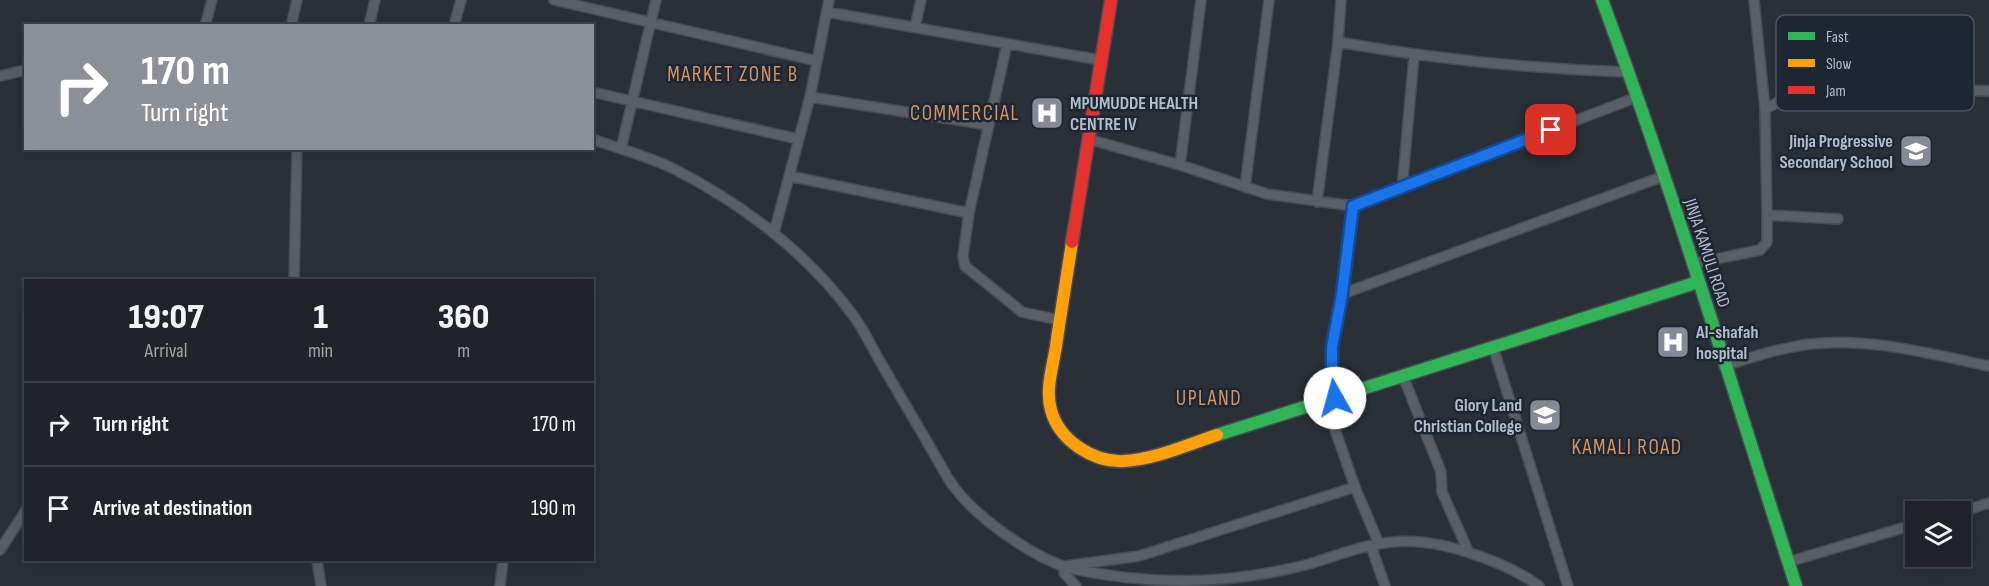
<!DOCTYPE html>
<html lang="en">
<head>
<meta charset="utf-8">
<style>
	body { margin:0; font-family:"Sofia Sans Condensed",sans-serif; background:#282c32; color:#f1f3f6; height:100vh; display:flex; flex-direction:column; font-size:22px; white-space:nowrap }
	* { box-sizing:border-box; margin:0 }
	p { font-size:20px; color:#a2a4a8 }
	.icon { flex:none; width:33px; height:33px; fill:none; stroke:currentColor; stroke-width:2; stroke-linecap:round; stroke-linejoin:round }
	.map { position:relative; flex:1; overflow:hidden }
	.panel { position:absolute; left:24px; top:279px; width:570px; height:282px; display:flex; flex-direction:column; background:#20242a; border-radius:0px; box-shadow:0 6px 24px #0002,0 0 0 2px #3d4147 }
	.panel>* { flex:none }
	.banner { position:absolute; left:24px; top:24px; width:570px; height:126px; border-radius:0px; box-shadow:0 6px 24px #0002,0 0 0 2px #3d4147; background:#8c9099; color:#fff; overflow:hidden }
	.controls { position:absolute; left:1905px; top:501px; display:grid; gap:12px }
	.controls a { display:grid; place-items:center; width:66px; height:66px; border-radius:0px; background:#20242a; box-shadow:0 6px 24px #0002,0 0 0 2px #3d4147; font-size:30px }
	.pin { position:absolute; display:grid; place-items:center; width:51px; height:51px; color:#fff; margin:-26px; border-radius:12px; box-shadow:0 3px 9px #0006 }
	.me { position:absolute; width:66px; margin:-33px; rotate:353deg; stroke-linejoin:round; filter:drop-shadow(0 0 4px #0008) }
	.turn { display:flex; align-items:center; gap:21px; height:126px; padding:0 18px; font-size:27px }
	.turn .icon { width:78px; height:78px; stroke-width:2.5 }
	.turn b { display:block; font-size:42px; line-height:51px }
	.eta { display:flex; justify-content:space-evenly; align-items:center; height:102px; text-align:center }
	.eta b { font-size:36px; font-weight:800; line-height:42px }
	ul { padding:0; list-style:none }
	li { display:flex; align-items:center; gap:18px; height:84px; padding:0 18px; border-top:2px solid #3d4147 }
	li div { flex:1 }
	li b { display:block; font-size:22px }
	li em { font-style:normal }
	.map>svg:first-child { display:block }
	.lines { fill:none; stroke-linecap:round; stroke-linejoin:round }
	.street-casing { stroke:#484c53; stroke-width:12 }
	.fast-casing { stroke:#484c53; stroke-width:15 }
	.slow-casing { stroke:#484c53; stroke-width:15 }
	.jam-casing { stroke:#484c53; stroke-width:15 }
	.street { stroke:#5a5e66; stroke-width:9 }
	.fast { stroke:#30b455; stroke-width:12 }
	.slow { stroke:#ff9f0a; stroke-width:12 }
	.jam { stroke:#e5322d; stroke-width:12 }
	.route-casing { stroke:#114b97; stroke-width:15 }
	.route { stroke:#1a73e8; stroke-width:10 }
	.labels { text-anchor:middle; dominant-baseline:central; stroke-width:5; stroke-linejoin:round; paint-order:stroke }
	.poi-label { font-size:18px; font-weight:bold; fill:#b4bcc9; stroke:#1d2633; text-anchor:start }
	.street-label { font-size:18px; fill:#b4bcc9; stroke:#1d2633 }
	.quarter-label { font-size:21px; letter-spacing:1.5px; fill:#d59563; stroke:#1d2633 }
	.key { fill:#1d2633; stroke:#4a5360; stroke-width:1.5 }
	.key-label { font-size:16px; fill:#b4bcc9 }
</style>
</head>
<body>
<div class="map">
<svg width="1989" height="586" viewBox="0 0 1989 586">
	<rect width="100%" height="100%" fill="#2a3038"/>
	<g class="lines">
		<g class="street-casing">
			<path id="street" d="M 554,0 L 817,61
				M 1754,0 L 1765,109
				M 827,12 L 1100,60
				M 205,26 L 212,0
				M 291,26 L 297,0
				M 369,26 L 375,0
				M 454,26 L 461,0
				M 915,27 L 921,0
				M 1338,42 C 1434,59 1532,69 1629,72
				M 1007,44 L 969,213 L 963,256 L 965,266 L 1022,312 L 1059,320
				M 0,76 L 26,70
				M 592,92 L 798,139
				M 810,97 L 989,125
				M 592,139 C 620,149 648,156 674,169 C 743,204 809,254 855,318 C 865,332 872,348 881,363 C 897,391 914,419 930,447 C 938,460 945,475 954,487 C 977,518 1029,554 1065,567 C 1146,586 1229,585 1309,564 C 1336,556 1365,544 1393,542 C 1436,537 1505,561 1539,586
				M 1088,139 L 1180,165 L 1267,194 L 1353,206 L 1637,97
				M 621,149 L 656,0
				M 1180,165 L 1201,0
				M 789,176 L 969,213
				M 1245,187 L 1269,0
				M 1402,189 L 1414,56
				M 1317,202 L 1338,42 L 1341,0
				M 1767,215 L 1765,109 L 1786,98 L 1795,95 L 1898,89 L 1989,91
				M 774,233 L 810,97 L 829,0
				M 1692,264 L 1760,250 L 1767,242 L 1767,215 L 1838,219
				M 294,280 L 297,148
				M 1342,294 L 1664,176
				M 1493,347 L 1568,586
				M 1724,366 C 1752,357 1780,348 1810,344 C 1869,337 1931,354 1989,366
				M 1403,376 L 1441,472 L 1442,492 L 1469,553
				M 1335,398 L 1332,374 L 1332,347 L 1342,294 L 1353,206
				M 1325,401 L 1355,487 L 1379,544
				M 1960,512 L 1989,503
				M 1371,546 L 1385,586
				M 0,550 L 26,510
				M 317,560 L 321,586
				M 1788,562 L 1916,524
				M 500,586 L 503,560
				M 1076,586 L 1064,573 L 1065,566 L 1139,556 L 1355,487"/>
		</g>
		<g class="fast-casing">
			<path id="fast" d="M 1602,0 C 1674,193 1733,390 1796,586
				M 1217,435 L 1698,282"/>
		</g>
		<g class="slow-casing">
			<path id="slow" d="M 1072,242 C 1067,276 1061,311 1056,346 C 1053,366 1045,390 1051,410 C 1059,440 1093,463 1125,461 C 1156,459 1187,445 1217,435"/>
		</g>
		<g class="jam-casing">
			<path id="jam" d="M 1072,242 L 1111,0"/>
		</g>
		<use href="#street" class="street"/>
		<use href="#fast" class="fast"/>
		<use href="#slow" class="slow"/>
		<use href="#jam" class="jam"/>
	</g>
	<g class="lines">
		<g class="route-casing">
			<path id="route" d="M 1335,398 L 1332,374 L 1332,347 L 1342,294 L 1353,206 L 1551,130"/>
		</g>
		<use href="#route" class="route"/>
	</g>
	<defs>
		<g id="hospital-square" transform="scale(1.725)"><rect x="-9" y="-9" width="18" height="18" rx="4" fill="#848b96" stroke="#1d2633"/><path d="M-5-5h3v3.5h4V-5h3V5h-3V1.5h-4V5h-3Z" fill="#fff"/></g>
		<g id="school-square" transform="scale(1.725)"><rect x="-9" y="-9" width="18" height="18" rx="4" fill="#848b96" stroke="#1d2633"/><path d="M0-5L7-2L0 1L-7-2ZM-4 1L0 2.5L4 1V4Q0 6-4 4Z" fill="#fff"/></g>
	</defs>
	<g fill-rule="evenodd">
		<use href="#hospital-square" x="1047" y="113"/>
		<use href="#school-square" x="1916" y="151"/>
		<use href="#hospital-square" x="1673" y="342"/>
		<use href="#school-square" x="1545" y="415"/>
	</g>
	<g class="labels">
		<g class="poi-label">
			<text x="1070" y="103">MPUMUDDE HEALTH<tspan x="1070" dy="21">CENTRE IV</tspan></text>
			<text x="1893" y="141" text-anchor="end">Jinja Progressive<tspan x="1893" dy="21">Secondary School</tspan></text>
			<text x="1696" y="332">Al-shafah<tspan x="1696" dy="21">hospital</tspan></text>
			<text x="1522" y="405" text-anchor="end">Glory Land<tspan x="1522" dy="21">Christian College</tspan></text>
		</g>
		<g class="street-label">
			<text transform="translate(1707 253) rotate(72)">JINJA KAMULI ROAD</text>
		</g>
		<g class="quarter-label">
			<text x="733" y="74">MARKET ZONE B</text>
			<text x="965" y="113">COMMERCIAL</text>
			<text x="1209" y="398">UPLAND</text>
			<text x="1627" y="447">KAMALI ROAD</text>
		</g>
	</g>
	<rect x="1776" y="15" width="198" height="96" rx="9" class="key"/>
	<rect x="1788" y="32" width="27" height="8" fill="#30b455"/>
	<rect x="1788" y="59" width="27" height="8" fill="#ff9f0a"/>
	<rect x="1788" y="86" width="27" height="8" fill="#e5322d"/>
	<g class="key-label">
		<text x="1826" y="42">Fast</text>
		<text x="1826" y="69">Slow</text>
		<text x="1826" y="96">Jam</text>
	</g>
</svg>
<div class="controls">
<a><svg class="icon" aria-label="layers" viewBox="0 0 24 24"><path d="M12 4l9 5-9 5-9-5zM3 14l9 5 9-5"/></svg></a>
</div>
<div class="pin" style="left:1551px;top:130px;background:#d93025"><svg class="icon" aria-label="arrive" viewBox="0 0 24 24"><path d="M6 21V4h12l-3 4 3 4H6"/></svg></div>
<svg class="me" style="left:1335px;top:398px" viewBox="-20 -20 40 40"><circle r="19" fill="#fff"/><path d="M0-13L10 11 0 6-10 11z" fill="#1a73e8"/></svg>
<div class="banner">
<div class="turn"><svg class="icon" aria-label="right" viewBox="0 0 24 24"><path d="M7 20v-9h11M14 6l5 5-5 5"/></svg><div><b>170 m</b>Turn right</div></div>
</div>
<section class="panel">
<div class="eta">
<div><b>19:07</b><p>Arrival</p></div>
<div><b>1</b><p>min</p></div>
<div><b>360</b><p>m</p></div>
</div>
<ul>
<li><svg class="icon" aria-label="right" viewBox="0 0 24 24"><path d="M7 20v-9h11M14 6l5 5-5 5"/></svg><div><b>Turn right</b></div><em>170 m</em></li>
<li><svg class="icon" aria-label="arrive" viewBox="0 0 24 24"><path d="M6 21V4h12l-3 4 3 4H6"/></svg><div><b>Arrive at destination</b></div><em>190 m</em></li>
</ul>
</section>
</div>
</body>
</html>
